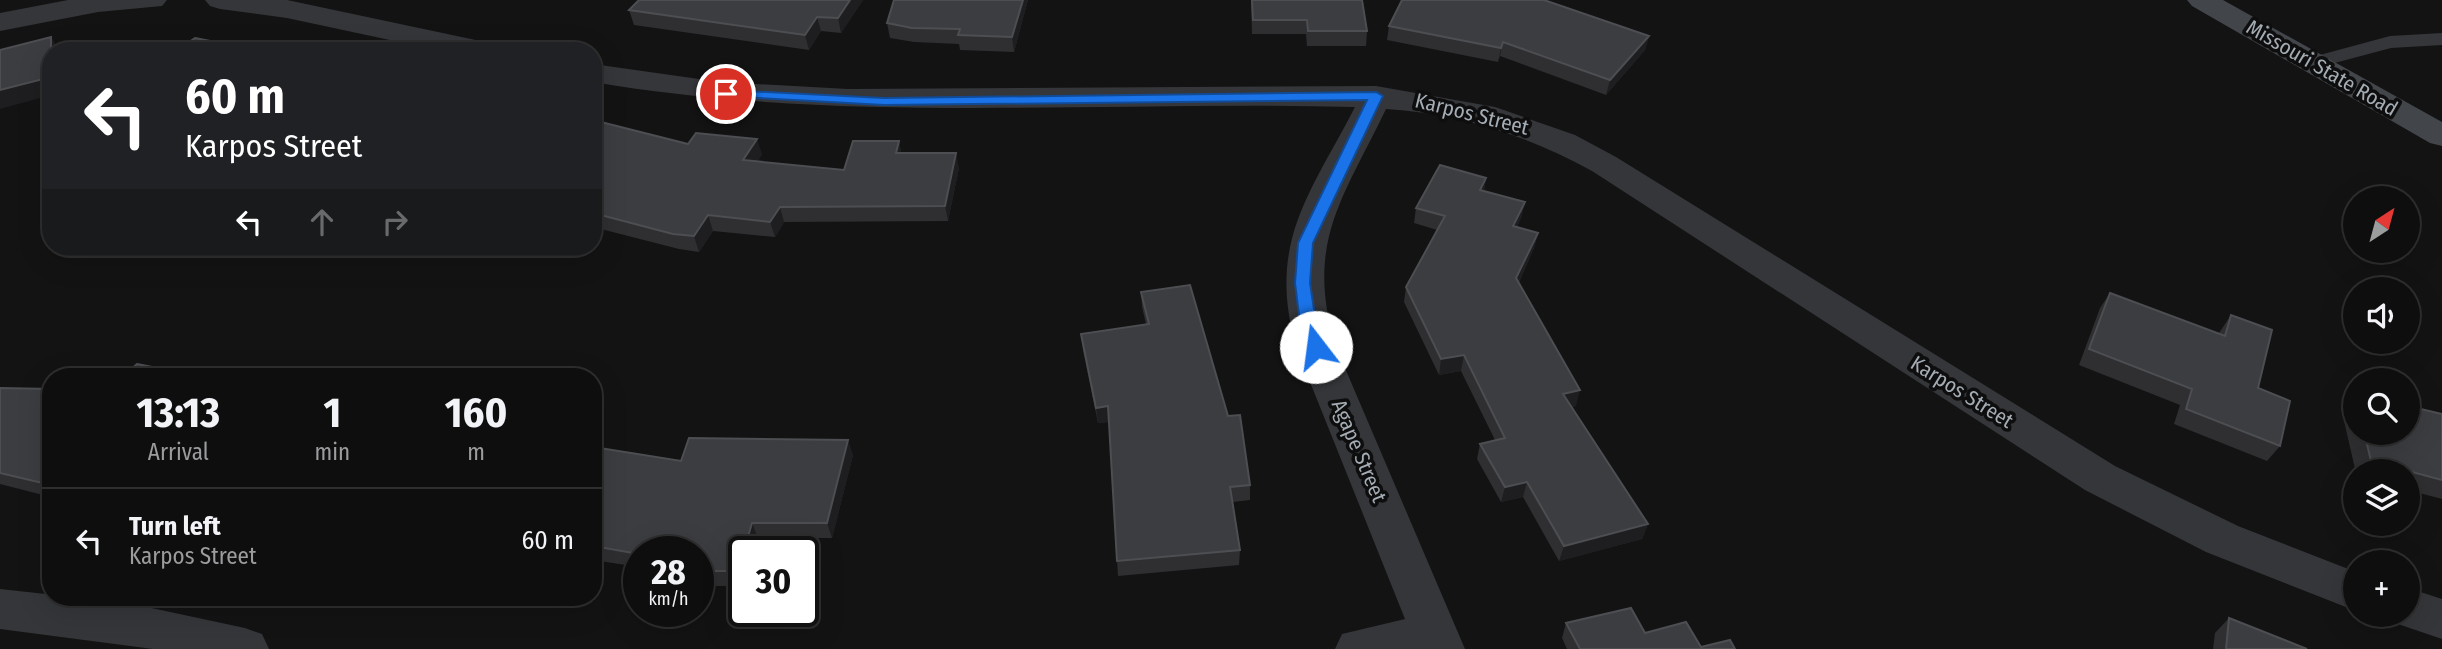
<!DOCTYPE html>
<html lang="en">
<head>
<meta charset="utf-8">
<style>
	body { margin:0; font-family:"Fira Sans Condensed",sans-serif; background:#1c1c1d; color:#f1f3f6; height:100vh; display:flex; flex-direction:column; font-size:26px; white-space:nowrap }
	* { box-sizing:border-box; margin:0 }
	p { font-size:23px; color:#9b9c9e }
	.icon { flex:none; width:38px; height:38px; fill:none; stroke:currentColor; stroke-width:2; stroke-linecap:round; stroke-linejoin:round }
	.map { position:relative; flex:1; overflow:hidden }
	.panel { position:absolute; left:42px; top:368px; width:560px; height:238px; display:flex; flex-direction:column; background:#0e0e0f; border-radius:28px; box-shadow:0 7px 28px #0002,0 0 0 2px #2e2e2f }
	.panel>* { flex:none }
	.top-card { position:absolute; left:42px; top:42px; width:560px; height:214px; border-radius:28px; box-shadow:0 7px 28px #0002,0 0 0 2px #2e2e2f; background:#202124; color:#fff; overflow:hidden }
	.needle { width:46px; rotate:36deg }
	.tools { position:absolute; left:2343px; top:186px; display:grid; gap:14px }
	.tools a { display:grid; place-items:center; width:77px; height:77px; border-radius:50%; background:#0e0e0f; box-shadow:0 7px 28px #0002,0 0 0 2px #2e2e2f; font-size:35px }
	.speed { position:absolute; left:623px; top:536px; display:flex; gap:14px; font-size:35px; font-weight:700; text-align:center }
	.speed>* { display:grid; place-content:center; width:91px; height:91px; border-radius:50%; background:#0e0e0f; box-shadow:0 7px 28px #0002,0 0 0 2px #2e2e2f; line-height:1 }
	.speed small { font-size:18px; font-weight:400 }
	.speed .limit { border:4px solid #111; border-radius:10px; background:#fff; color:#111 }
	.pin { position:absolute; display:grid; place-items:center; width:60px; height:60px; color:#fff; margin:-30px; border:4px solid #fff; border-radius:50%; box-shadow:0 2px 7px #0007 }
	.me { position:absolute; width:77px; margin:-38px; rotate:345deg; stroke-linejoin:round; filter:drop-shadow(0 0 5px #0008) }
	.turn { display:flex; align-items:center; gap:24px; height:147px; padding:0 28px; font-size:32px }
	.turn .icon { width:91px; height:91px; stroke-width:2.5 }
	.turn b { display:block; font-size:49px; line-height:60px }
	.lanes { display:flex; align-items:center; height:66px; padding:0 28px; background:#0003; justify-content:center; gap:35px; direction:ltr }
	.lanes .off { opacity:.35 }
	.eta { display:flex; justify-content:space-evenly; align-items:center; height:119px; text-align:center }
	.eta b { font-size:42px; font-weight:700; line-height:49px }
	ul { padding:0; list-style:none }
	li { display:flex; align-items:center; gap:21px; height:105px; padding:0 28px; border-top:2px solid #2e2e2f }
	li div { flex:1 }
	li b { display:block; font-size:26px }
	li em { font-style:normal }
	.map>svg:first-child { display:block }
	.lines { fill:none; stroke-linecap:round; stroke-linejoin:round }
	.lane { fill:#343639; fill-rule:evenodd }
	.street { fill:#343639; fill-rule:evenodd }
	.secondary { fill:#424549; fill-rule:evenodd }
	.wall { fill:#2f2f32 }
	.shaded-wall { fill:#1e1e20 }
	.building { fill:#3b3d40; stroke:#4c4e52; stroke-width:2 }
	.route { fill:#1a73e8; stroke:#114b97; stroke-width:2 }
	.labels { text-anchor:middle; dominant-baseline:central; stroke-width:7; stroke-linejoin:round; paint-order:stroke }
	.street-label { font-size:21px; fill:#a4acb4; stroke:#0e0e0f }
</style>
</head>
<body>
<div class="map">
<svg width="2442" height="649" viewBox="0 0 2442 649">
	<rect width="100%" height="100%" fill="#131314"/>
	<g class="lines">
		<path class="lane" d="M 2442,33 L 2442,45 L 2391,48 L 2312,69 L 2302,63 L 2305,59 L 2390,36 Z"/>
		<path class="street" d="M 68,0 L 167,0 L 162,6 L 98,12 L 0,31 L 0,13 Z
			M 205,0 L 287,0 L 485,42 L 496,44 L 500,51 L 441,51 L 287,18 L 220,9 L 210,6 Z
			M 593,64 L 720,82 L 848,89 L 1376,86 L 1495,107 L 1575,135 L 1616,157 L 2115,466 L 2238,526 L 2356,572 L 2356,611 L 2206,552 L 2085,490 L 1592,171 C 1526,135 1461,114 1386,109 C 1343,199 1304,243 1336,347 L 1465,649 L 1335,649 L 1342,634 L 1405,619 L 1296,347 C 1267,242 1309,196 1355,107 C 1100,100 846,125 593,82 Z
			M 2408,588 L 2442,599 L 2442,639 L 2392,622 L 2388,614 L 2408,614 Z
			M 0,589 L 128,603 L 245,628 L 262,634 L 269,649 L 153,649 L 0,629 Z"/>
		<path class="secondary" d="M 2187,0 L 2223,0 L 2442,122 L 2442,146 L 2430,143 L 2192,6 Z"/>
	</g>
	<path class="wall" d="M 639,0 L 863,0 L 841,33 L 821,31 L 809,50 L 634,25 L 629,10 Z
		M 1028,0 L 1014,52 L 960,50 L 959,44 L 914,42 L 890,38 L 887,23 Z
		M 1251,0 L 1362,0 L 1367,31 L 1366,46 L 1307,46 L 1306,34 L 1252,34 Z
		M 1389,26 L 1649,36 L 1645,50 L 1606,95 L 1500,56 L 1498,62 L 1387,40 Z
		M 593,120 L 688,144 L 762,154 L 757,162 L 844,170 L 899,141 L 901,153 L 959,168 L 948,221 L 784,222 L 775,237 L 713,231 L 699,252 L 679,249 L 593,227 Z
		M 1486,178 L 1484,191 L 1525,202 L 1521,218 L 1517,227 L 1538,233 L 1534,248 L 1519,282 L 1576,406 L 1571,407 L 1648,524 L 1642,539 L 1559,561 L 1523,497 L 1501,502 L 1477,459 L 1480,444 L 1495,440 L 1461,371 L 1439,375 L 1404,302 L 1406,287 L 1437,230 L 1414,223 L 1416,208 Z
		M 1141,292 L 1228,416 L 1250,485 L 1250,500 L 1233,502 L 1240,550 L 1239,565 L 1118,576 L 1109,422 L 1098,423 L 1083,350 L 1081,334 L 1146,324 L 1142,307 Z
		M 2110,293 L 2219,333 L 2231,315 L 2280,446 L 2267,461 L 2174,424 L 2180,405 L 2079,365 L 2100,308 Z
		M 0,388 L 51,389 L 51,497 L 0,484 Z
		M 2354,393 L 2356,393 L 2356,432 L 2408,432 L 2442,414 L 2442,499 L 2408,490 L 2408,471 L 2356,471 L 2356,473 L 2341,408 Z
		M 593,447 L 681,461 L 853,455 L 832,538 L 758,538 L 754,551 L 744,551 L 744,586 L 698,586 L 698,551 L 639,551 L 639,567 L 593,560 Z
		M 2229,618 L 2307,649 L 2213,649 L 2215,633 Z
		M 1566,623 L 1645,633 L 1701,647 L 1735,649 L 1567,649 L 1562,638 Z"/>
	<path class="shaded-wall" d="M 850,0 L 863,0 L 841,33 L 838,18 Z
		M 1023,0 L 1028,0 L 1014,52 L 1012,37 Z
		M 817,17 L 821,31 L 809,50 L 805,35 Z
		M 1649,36 L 1645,50 L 1606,95 L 1610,80 Z
		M 51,37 L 60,51 L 51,51 Z
		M 1503,42 L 1500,56 L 1498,62 L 1501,48 Z
		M 51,77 L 51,95 L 0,109 L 0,90 Z
		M 757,139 L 762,154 L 748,176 L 743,160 Z
		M 899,141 L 902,157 L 896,153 Z
		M 956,153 L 959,168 L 948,221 L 945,206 Z
		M 1486,178 L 1484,193 L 1480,190 Z
		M 1525,202 L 1521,218 L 1510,241 L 1513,226 Z
		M 780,207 L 784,222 L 775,237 L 770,222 Z
		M 708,215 L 713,231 L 699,252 L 694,236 Z
		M 1538,233 L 1534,248 L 1513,294 L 1516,278 Z
		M 1464,355 L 1461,371 L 1439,375 L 1441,359 Z
		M 1580,390 L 1576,406 L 1559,409 L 1563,394 Z
		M 1108,406 L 1109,422 L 1098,423 L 1096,408 Z
		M 848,440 L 853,455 L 832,538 L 827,523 Z
		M 1527,482 L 1523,497 L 1501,502 L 1505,487 Z
		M 752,523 L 758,538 L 754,551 L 744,551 L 744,585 L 738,571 Z
		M 1648,524 L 1642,539 L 1559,561 L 1564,546 Z"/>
	<path class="building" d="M 639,0 L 850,0 L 838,18 L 817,17 L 805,35 L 629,10 Z
		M 894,0 L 1023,0 L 1012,37 L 958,35 L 960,29 L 912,28 L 887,23 Z
		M 1252,0 L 1362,0 L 1367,31 L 1308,31 L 1307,20 L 1253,20 Z
		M 1402,0 L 1544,0 L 1649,36 L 1610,80 L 1503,42 L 1501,48 L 1389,26 Z
		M 51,37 L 51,77 L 0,90 L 0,50 Z
		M 195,38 L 261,51 L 176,51 Z
		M 593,120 L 688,144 L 696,133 L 757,139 L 743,160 L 844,170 L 853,141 L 899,141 L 896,153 L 956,153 L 945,206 L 780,207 L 770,222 L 708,215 L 694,236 L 673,234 L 593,213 Z
		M 1440,165 L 1486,178 L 1480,190 L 1525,202 L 1513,226 L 1538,233 L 1516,278 L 1580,390 L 1563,394 L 1648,524 L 1564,546 L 1527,482 L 1505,487 L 1480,444 L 1505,438 L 1464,355 L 1441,359 L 1406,287 L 1445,216 L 1416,208 Z
		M 1190,285 L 1228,416 L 1240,415 L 1250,485 L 1230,487 L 1240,550 L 1117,561 L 1108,406 L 1096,408 L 1081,334 L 1149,324 L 1141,292 Z
		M 2110,293 L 2225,336 L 2231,315 L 2272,330 L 2258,388 L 2290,401 L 2280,446 L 2186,409 L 2192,389 L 2089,349 Z
		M 137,364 L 197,376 L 123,376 Z
		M 0,388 L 51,389 L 51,485 L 0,473 Z
		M 2408,406 L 2442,414 L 2442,480 L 2371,461 L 2364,432 L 2408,432 Z
		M 689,438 L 848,440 L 827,523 L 752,523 L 738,571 L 698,571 L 698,551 L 639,551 L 639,554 L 593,546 L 593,447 L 681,461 Z
		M 1631,608 L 1645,633 L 1686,622 L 1701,647 L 1730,640 L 1735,649 L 1580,649 L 1566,623 Z
		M 2229,618 L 2307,649 L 2226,649 Z"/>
	<path class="route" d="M 726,90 L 884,98 L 1376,92 L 1383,96 L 1313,243 L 1310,283 L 1316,323 L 1324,347 L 1316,352 L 1308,347 L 1300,323 L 1295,283 L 1298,243 L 1367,100 L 884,105 L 721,96 L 721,91 Z"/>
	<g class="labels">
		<g class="street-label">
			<text transform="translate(2322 68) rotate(30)">Missouri State Road</text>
			<text transform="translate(1472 114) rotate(14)">Karpos Street</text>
			<text transform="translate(1962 392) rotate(32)">Karpos Street</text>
			<text transform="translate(1359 451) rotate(67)">Agape Street</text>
		</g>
	</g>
</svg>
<div class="tools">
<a><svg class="needle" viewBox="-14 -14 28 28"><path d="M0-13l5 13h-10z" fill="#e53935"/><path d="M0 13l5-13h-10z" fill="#9b9c9e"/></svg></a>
<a><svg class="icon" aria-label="sound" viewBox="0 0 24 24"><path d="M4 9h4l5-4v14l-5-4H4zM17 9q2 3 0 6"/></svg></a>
<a><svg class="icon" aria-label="search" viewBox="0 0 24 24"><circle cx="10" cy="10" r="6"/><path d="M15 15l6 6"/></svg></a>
<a><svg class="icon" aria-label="layers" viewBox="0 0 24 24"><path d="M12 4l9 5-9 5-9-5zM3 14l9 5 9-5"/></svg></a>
<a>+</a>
</div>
<div class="speed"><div>28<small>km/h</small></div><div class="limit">30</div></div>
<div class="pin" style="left:726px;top:94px;background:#d93025"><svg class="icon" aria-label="arrive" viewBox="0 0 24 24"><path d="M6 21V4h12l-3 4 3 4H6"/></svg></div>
<svg class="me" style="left:1316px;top:347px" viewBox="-20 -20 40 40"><circle r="19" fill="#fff"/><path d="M0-13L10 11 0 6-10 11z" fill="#1a73e8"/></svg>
<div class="top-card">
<div class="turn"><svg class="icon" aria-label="left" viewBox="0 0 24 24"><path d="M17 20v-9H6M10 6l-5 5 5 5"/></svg><div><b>60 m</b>Karpos Street</div></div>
<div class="lanes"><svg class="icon" aria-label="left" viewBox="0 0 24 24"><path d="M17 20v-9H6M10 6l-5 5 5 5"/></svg><svg class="icon off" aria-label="ahead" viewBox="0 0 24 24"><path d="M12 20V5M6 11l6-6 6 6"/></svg><svg class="icon off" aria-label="right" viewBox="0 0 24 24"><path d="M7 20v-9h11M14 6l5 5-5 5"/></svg></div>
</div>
<section class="panel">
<div class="eta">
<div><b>13:13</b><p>Arrival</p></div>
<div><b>1</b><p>min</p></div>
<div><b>160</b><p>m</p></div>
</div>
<ul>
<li><svg class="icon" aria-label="left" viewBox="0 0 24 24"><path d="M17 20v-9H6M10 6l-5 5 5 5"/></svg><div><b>Turn left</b><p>Karpos Street</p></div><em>60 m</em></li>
</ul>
</section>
</div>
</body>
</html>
